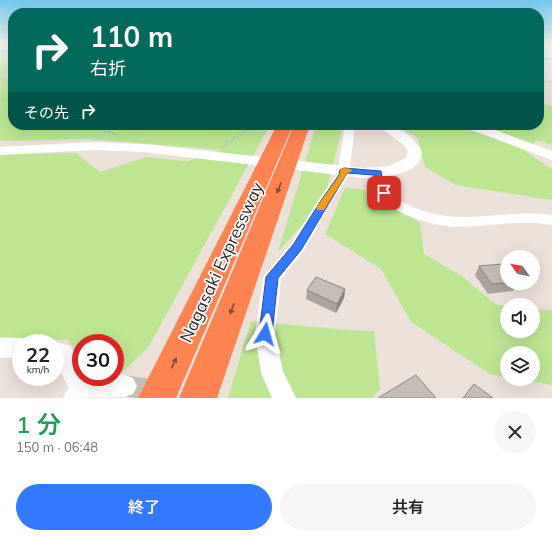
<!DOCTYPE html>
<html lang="ja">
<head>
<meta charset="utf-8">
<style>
	body { margin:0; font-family:Mulish,"Noto Sans JP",sans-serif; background:#f6f6f6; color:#222; height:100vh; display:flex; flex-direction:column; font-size:15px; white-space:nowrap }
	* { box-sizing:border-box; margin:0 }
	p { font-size:13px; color:#767676 }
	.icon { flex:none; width:22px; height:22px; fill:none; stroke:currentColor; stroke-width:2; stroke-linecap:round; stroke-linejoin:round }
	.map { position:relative; height:398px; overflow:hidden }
	.side { display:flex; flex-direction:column; background:#fff; flex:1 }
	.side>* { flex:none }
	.hud { position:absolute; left:8px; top:8px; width:536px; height:122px; border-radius:16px; box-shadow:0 4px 16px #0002; background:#00695c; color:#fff; overflow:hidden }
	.needle { width:26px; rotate:303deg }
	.buttons { position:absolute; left:500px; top:250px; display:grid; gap:8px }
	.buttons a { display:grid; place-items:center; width:40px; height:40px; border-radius:50%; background:#fff; box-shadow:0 4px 16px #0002; font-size:20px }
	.speed { position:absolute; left:12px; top:334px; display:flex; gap:8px; font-size:20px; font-weight:700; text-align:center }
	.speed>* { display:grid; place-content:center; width:52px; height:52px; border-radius:50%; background:#fff; box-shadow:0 4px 16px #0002; line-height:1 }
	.speed small { font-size:10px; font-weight:400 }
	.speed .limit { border:6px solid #d22; background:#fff; color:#111 }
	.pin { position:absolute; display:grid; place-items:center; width:34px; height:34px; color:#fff; margin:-17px; border-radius:8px; box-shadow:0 2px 6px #0006 }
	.me { position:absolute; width:44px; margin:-22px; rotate:8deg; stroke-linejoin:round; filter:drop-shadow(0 0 3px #0008) }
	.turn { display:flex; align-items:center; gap:14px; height:84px; padding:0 16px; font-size:18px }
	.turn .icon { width:52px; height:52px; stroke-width:2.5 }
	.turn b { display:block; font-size:28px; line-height:34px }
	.then { display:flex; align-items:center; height:38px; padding:0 16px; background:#0003; gap:8px; font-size:15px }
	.round { display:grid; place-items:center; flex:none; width:42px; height:42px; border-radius:21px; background:#f6f6f6 }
	.head { display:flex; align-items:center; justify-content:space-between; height:68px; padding:0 16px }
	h1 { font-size:24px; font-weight:600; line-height:30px; color:#1e9e55 }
	.action { display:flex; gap:8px; margin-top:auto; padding:8px 16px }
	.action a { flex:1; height:46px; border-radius:24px; background:#3379ff; color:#fff; font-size:16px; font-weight:600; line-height:46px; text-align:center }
	.action a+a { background:#f6f6f6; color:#222 }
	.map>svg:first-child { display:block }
	.green { fill:#bce692 }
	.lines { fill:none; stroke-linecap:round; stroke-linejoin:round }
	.stream { stroke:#65e5f5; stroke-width:2 }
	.minor-tunnel { stroke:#c5bcb6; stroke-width:21; stroke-dasharray:21 10; stroke-linecap:butt }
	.path-far1 { stroke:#c3c3c3; stroke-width:1.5; stroke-dasharray:1.5 1; stroke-linecap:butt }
	.path { stroke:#c3c3c3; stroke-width:2; stroke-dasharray:2.5 1.5; stroke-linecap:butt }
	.minor { fill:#fff; fill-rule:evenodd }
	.tertiary { fill:#fff; fill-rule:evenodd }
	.motorway { fill:#ff8251; fill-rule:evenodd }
	.wall { fill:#a9a39c }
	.shaded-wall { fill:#89847f }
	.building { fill:#c4bdb5; stroke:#89847f }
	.oneway { fill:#7f4d39 }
	.route { fill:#3379ff; stroke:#214fa6 }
	.slow { fill:#f59e0b }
	.labels { text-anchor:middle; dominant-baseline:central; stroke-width:3.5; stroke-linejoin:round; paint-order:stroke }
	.near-street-label { font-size:17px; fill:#292929; stroke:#fff }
</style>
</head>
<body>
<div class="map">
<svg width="552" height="398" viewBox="0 0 552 398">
	<rect width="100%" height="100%" fill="#ece1d9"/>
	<path class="green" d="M 0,44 L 13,44 L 13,125 L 270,125 L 148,348 L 109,384 L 115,377 L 115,343 L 81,343 L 81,354 L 67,340 L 0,337 L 0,156 L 13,154 L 76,153 L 100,172 L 146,157 L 187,161 L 222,150 L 88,139 L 0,141 Z
		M 539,103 L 552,106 L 552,145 L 536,140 L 526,152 L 552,169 L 552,200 L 456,185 L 425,167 L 418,138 L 395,125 L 539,125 Z
		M 316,125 L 343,125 L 324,200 L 278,252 Z
		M 345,188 L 368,190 L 420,223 L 424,254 L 463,277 L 497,305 L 507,306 L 507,331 L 533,331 L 533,309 L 552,310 L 552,385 L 520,379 L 533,379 L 533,353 L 507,353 L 507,377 L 490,374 L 411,322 L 381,269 L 325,234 Z
		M 251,321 L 347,330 L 374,331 L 380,389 L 372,398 L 228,398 Z"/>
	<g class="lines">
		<path class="stream" d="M 0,50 L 13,53
			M 539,59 L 552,59"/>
		<path class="minor-tunnel" d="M 125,386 L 218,398"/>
		<path class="path-far1" d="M 546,44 L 552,44
			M 0,45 L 13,46
			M 0,78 L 13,83
			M 539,81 L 552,82
			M 88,125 L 111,133
			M 244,133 L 251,125"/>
		<path class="path" d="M 108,132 L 118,136
			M 223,146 L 245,132"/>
		<path class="minor" d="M 345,125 L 355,125 L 349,175 L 333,199 L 303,252 L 281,279 L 275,334 L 283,371 L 296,398 L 272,398 L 261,373 L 255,334 L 263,277 L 291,244 L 319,199 L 337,175 Z
			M 378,169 L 382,170 C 387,176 385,185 389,191 C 394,197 402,202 409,205 C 455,229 504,208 552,215 L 552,225 C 518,219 490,227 457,227 C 433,226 392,215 377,193 C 373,187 373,180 372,173 L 374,170 Z
			M 0,338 L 21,338 L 29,341 L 29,343 L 21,343 L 21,358 L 0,358 Z
			M 55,341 L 70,346 L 81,364 L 81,377 L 115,377 L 115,375 L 125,375 L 133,378 L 137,386 L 133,394 L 125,397 L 63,398 L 67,390 L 69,388 L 55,361 L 55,343 L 50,343 Z"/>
		<path class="tertiary" d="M 376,125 C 398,125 410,133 422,151 C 421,154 421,158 420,160 C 413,176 377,177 363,178 L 144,152 L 92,150 L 0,155 L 0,147 L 92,142 L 144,144 L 363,168 L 389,166 L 406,158 L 408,151 L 403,144 Z
			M 464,125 L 482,125 L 552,151 L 552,160 L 466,128 Z"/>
		<path class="motorway" d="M 277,125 L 293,125 L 176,398 L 138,398 Z
			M 294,125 L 310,125 L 217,398 L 179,398 Z"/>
	</g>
	<path class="wall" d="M 479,266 L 507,283 L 517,283 L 513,291 L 488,294 L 475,275 Z
		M 345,289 L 344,298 L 336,313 L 306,299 L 307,290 Z"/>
	<path class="shaded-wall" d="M 345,289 L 344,298 L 336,313 L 337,304 Z"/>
	<path class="building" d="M 503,264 L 507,268 L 507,283 L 492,284 L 479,266 Z
		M 316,277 L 345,289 L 337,304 L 307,290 Z
		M 416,375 L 436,398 L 378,398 Z
		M 474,384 L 493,398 L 463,398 Z"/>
	<defs><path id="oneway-solid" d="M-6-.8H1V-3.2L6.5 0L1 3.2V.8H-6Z"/></defs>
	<g class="oneway">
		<use href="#oneway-solid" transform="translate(279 188) rotate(111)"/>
		<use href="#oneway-solid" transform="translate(232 309) rotate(111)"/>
		<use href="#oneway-solid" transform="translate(174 363) rotate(-65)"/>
	</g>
	<linearGradient id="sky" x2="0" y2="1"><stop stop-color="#73c8ed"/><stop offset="0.44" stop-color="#f6f2ee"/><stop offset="1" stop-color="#f6f2ee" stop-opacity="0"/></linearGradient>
	<rect width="552" height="100" fill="url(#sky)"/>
	<path class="route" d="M 344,168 L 381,171 L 383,183 L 389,193 L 384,196 L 381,195 L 375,183 L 374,175 L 347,173 L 301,250 L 278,278 L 272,334 L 270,338 L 265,339 L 261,338 L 259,334 L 266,277 L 293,245 L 322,199 L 339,175 L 340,170 Z"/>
	<path class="slow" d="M 344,168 L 351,169 L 352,171 L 347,173 L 324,210 L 318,210 L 316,208 L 339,176 L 341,169 Z"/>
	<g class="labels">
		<g class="near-street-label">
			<text transform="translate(221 262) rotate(-65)">Nagasaki Expressway</text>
		</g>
	</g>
</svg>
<div class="buttons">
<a><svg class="needle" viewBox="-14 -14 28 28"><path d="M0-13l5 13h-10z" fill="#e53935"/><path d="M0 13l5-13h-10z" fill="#767676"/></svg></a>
<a><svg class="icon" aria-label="sound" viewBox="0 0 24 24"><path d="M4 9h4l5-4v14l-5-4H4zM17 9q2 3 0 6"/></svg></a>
<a><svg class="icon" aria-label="layers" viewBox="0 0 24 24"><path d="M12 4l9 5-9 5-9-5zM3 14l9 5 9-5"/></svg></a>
</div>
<div class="speed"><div>22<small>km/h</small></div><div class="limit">30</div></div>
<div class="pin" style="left:384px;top:193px;background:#d93025"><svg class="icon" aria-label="arrive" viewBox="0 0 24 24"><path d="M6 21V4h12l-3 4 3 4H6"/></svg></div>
<svg class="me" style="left:265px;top:334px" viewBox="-20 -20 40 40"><path d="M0-17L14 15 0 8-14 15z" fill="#3379ff" stroke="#fff" stroke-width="4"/></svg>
<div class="hud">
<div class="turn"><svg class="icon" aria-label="right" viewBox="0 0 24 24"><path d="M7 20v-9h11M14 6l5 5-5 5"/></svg><div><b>110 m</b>右折</div></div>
<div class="then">その先<svg class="icon" aria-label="right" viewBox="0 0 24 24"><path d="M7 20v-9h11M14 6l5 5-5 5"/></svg></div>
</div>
</div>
<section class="side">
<div class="head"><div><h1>1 分</h1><p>150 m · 06:48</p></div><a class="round"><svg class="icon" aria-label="close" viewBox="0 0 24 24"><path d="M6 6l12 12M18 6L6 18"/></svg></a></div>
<div class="action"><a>終了</a><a>共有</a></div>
</section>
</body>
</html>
